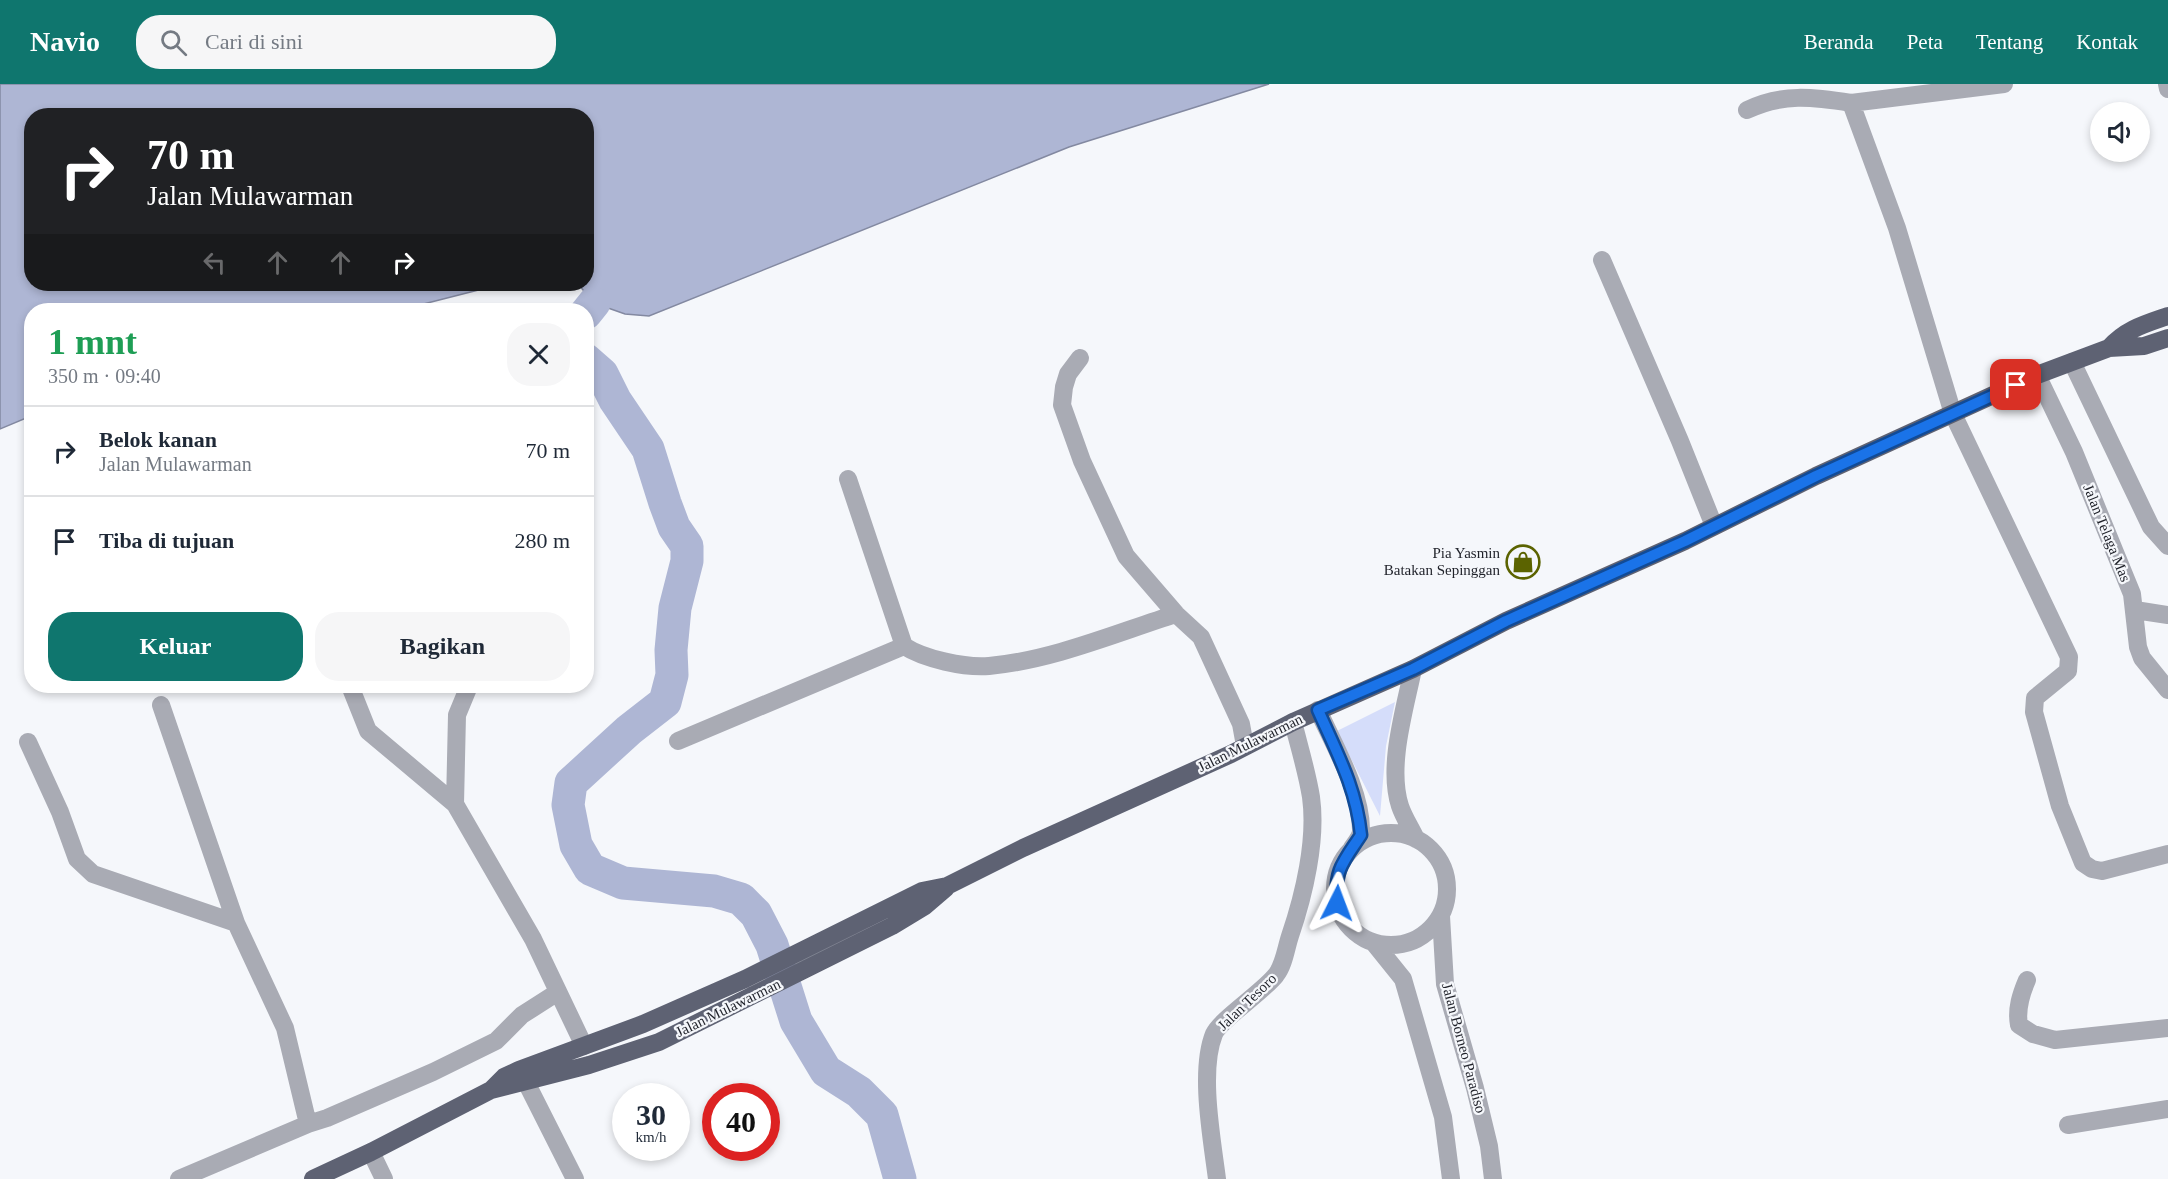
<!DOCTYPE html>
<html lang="id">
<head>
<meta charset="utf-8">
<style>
	body { margin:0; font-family:Georgia,serif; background:#f6f6f7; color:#1f2937; height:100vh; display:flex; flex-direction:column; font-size:22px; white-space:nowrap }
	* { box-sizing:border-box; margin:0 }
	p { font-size:20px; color:#747a83 }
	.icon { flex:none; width:33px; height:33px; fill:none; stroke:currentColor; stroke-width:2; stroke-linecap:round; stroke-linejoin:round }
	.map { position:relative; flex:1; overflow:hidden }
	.side { position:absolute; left:24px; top:219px; width:570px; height:390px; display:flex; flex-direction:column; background:#fff; border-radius:24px; box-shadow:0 3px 9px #0003 }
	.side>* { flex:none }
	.top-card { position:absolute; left:24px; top:24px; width:570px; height:183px; border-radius:24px; box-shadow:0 3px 9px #0003; background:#202124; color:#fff; overflow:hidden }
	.fabs { position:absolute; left:2090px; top:18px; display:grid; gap:12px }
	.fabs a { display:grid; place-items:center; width:60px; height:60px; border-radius:50%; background:#fff; box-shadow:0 3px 9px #0003; font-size:30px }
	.speed { position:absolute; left:612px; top:999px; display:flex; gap:12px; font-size:30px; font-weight:700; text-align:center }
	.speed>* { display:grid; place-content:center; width:78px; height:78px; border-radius:50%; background:#fff; box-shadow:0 3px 9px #0003; line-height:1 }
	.speed small { font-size:15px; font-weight:400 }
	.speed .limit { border:9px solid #d22; background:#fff; color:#111 }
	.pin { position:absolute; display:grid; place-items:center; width:51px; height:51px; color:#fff; margin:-26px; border-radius:12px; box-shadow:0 3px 9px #0006 }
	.me { position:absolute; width:66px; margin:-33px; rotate:3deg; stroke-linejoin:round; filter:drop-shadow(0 0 4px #0008) }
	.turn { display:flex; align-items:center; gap:21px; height:126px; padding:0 24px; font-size:27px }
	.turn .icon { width:78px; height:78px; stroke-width:2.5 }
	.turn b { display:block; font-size:42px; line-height:51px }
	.lanes { display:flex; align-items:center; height:57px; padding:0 24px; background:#0003; justify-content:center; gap:30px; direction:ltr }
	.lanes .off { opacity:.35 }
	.round { display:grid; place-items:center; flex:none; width:63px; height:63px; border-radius:24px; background:#f6f6f7 }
	.head { display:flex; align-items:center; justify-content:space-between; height:102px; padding:0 24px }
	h1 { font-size:36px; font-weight:600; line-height:45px; color:#1e9e55 }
	.primary-button { display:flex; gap:12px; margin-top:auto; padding:12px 24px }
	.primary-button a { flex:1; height:69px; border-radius:24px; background:#0f766e; color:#fff; font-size:24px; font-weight:600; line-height:69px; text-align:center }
	.primary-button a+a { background:#f6f6f7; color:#1f2937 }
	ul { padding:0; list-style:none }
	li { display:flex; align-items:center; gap:18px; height:90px; padding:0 24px; border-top:2px solid #e0e1e3 }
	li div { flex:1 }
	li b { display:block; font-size:22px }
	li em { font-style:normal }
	header { display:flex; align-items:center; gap:36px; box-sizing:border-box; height:84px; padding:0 30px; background:#0f766e; color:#fff }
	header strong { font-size:28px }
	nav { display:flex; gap:33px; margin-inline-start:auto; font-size:21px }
	.search { width:420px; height:54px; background:#f6f6f7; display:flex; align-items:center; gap:15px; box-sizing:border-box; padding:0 21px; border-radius:24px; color:#747a83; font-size:22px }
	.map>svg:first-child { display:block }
	.green { fill:#d5ddfa }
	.water { fill:#aeb6d4; stroke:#8389a1; stroke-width:1.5 }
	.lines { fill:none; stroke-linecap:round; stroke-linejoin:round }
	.river { stroke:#aeb6d4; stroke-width:33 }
	.minor { stroke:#a9abb4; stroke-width:18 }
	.tertiary { stroke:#a9abb4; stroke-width:18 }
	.trunk { stroke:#5e6273; stroke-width:18 }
	.route-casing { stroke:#114b97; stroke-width:15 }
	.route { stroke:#1a73e8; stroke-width:10 }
	.labels { text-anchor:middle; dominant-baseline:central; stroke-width:4.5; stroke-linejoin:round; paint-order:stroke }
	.street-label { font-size:15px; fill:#1f2129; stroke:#f5f7fb }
	.poi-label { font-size:15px; fill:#1f2129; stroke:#f5f7fb; text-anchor:end }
</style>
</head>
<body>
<header>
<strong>Navio</strong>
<div class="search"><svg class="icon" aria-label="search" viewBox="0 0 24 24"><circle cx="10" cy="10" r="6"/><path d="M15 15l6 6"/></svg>Cari di sini</div>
<nav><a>Beranda</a><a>Peta</a><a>Tentang</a><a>Kontak</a></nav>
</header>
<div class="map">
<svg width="2168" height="1095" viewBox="0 0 2168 1095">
	<rect width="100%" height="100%" fill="#f5f7fb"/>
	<path class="green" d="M 1395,618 L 1386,662 L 1380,732 L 1337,647 Z"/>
	<path class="water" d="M 0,0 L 1269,0 L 1069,63 L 649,232 L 625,230 L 594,219 L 578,200 L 586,200 L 586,32 L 32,32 L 32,200 L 502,200 L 400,226 L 32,226 L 31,332 L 0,345 Z"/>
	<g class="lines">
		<path class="river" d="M 586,229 L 594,219
			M 586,276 L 602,290 L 615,316 L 648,365 L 665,419 L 674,443 L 687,462 L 687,477 L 675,524 L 671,566 L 672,591 L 665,618 L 629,646 L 571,699 L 568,721 L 576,761 L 590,785 L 623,799 L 714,807 L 741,815 L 756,830 L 772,861 L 796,937 L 826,987 L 859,1008 L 882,1031 L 900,1095"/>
		<path class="minor" d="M 2004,0 L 1851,19 L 1897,144 L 1953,330 L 2069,573 L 2068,587 L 2035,614 L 2034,628 L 2060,722 L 2083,779 L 2092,785 L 2102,787 L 2168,770
			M 2167,0 L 2168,5
			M 1747,26 C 1782,9 1813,13 1851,19
			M 1602,176 L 1680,357 L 1714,442
			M 1080,274 L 1068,290 L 1064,303 L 1062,321 L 1082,377 L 1126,472 L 1176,530 L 1201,553 L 1241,640 L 1245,662
			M 2072,278 L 2151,443 L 2168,462
			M 2037,291 L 2074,368 L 2132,510 L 2138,563 L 2142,574 L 2168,606
			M 848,395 L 904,562 C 924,575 965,584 989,582 C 1053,576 1116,549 1176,530
			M 2135,526 L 2168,531
			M 350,602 L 368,647 L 455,720
			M 469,602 L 457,631 L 455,720 L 533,855 L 584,962
			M 161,621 L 236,839
			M 678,657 L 904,562
			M 28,658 L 60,728 L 77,775 L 93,790 L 236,839 L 285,944 L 308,1040 L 179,1095
			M 2027,896 C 2021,910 2016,925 2019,941 L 2033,950 L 2055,956 L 2168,944
			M 308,1040 L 327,1034 L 433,988 L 496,957 L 522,931 L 558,908
			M 2068,1041 L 2168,1025
			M 371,1068 L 384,1095"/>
		<path class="tertiary" d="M 1413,585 C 1405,625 1387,682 1400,722 C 1404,734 1411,744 1416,755
			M 1318,626 C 1334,661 1362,709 1361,748 C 1360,754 1355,759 1352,764
			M1335 805a56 56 0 1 1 112 0a56 56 0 1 1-112 0Z
			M 1441,832 L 1445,900 L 1475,1004 L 1489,1062 L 1493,1095
			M 1374,859 L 1403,895 L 1443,1033 L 1451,1095
			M 526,998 L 575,1095
			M 1217,1095 C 1212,1055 1199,987 1214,950 C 1220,936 1264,907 1276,891 C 1284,881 1286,864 1290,852 C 1304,811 1317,756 1311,713 C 1307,688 1299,662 1293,638"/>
		<path class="trunk" d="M 2109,264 C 2126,245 2145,240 2168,232
			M 491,1006 L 504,993 L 519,986 L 643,940 L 745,895 L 922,807 L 947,802 L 1023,764 L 1231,670 L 1293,638 L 1413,585 L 1506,537 L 1685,457 L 1816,392 L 2037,291 L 2109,264 L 2144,262 L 2168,254
			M 313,1095 L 371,1068 L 491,1006 L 589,981 L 659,958 L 892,842 L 925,822 L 946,804"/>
	</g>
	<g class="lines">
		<g class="route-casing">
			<path id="route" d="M 1337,819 C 1334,785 1344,777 1361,751 C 1356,703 1337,669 1318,626 L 1413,585 L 1506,537 L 1685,457 L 1816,392 L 2016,301"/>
		</g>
		<use href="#route" class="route"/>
	</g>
	<defs>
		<g id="shop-ring" transform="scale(1.725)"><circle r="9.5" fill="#f5f7fb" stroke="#5b6300" stroke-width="1.5"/><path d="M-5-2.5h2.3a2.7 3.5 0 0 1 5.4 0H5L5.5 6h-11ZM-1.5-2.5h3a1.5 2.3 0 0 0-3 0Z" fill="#5b6300"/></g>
	</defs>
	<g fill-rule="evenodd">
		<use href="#shop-ring" x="1523" y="478"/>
	</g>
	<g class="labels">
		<g class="street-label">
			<text transform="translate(2107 449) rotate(68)">Jalan Telaga Mas</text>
			<text transform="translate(1250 659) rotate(-26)">Jalan Mulawarman</text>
			<text transform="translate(1247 918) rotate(-44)">Jalan Tesoro</text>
			<text transform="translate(728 924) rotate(-26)">Jalan Mulawarman</text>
			<text transform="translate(1464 964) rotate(75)">Jalan Borneo Paradiso</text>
		</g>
		<g class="poi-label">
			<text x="1500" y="469">Pia Yasmin<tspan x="1500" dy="17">Batakan Sepinggan</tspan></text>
		</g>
	</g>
</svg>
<div class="fabs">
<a><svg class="icon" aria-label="sound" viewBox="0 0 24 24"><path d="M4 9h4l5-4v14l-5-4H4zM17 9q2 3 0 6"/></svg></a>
</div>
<div class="speed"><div>30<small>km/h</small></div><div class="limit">40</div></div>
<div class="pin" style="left:2016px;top:301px;background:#d93025"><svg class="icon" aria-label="arrive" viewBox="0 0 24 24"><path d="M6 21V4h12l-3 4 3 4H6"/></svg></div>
<svg class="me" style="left:1337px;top:819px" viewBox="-20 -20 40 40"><path d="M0-17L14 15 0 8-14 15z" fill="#1a73e8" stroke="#fff" stroke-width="4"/></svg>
<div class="top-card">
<div class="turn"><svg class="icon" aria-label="right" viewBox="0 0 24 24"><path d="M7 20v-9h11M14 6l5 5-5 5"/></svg><div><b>70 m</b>Jalan Mulawarman</div></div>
<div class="lanes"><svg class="icon off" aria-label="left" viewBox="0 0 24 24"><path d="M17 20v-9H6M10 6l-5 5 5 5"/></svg><svg class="icon off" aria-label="ahead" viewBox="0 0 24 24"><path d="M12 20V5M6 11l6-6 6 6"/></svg><svg class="icon off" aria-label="ahead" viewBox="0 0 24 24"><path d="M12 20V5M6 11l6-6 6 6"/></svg><svg class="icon" aria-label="right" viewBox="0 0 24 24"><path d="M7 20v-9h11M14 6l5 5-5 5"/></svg></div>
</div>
<section class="side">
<div class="head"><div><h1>1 mnt</h1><p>350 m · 09:40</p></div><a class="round"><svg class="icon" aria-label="close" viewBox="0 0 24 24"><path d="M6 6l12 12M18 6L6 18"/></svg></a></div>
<ul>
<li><svg class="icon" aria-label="right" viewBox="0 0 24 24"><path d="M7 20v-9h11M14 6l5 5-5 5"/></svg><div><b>Belok kanan</b><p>Jalan Mulawarman</p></div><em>70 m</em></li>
<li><svg class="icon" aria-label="arrive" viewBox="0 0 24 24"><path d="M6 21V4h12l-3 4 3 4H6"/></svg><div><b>Tiba di tujuan</b></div><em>280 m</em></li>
</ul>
<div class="primary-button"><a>Keluar</a><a>Bagikan</a></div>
</section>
</div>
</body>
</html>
